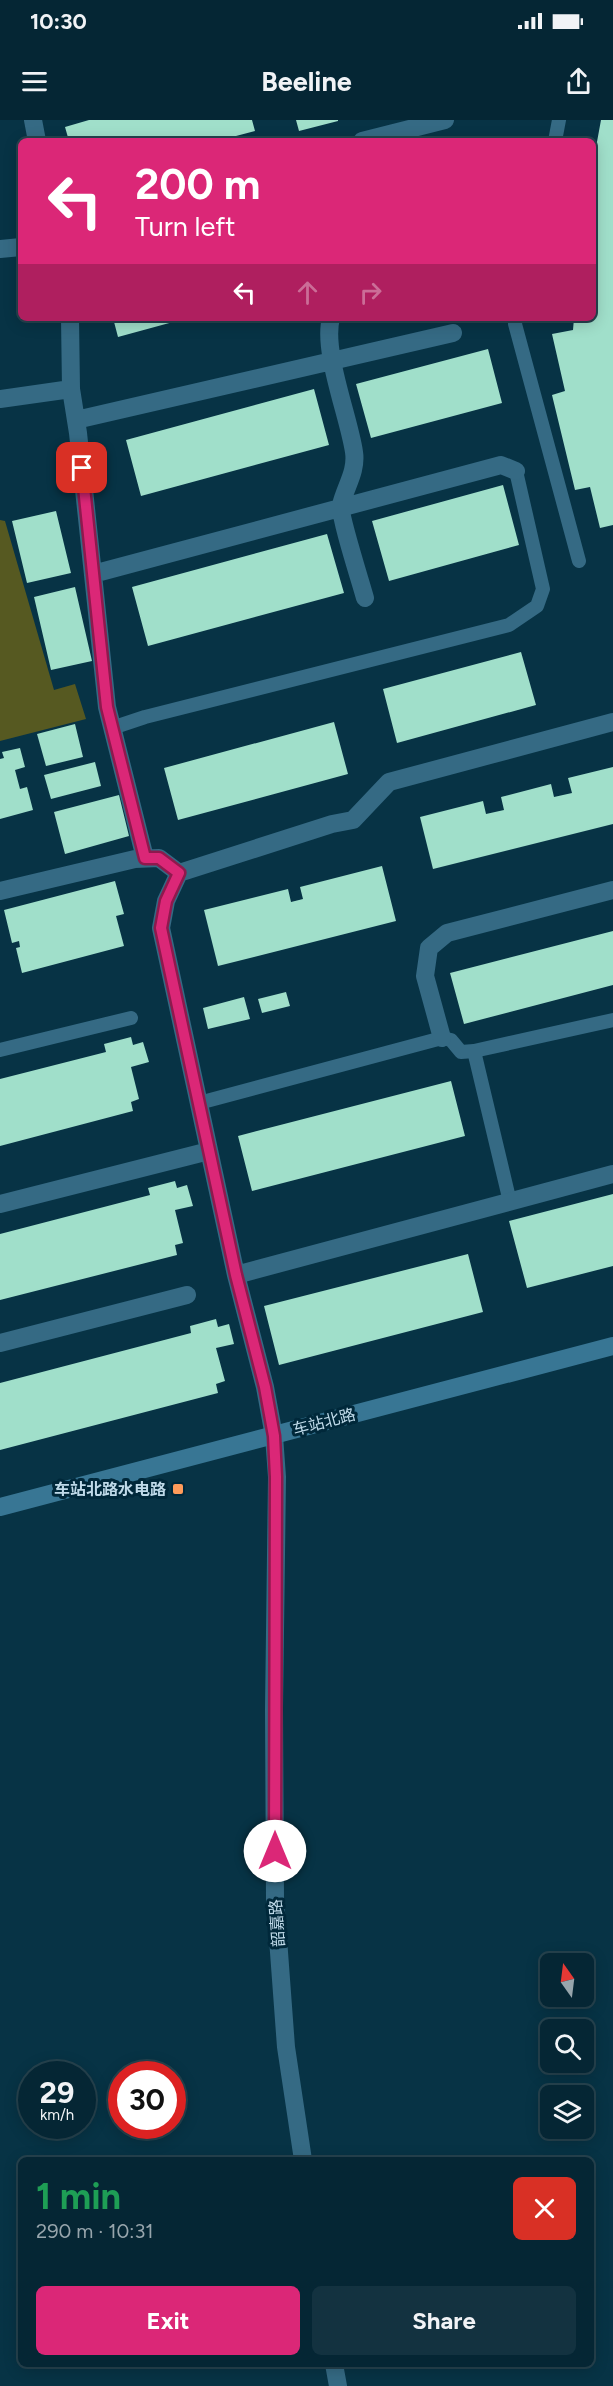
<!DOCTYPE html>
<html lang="en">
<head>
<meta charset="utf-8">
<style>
	body { margin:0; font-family:Figtree,"Noto Sans SC",sans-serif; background:#133240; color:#f1f3f6; height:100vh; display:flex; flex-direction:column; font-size:22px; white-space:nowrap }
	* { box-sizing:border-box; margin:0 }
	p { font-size:20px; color:#97a5ac }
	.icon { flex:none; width:33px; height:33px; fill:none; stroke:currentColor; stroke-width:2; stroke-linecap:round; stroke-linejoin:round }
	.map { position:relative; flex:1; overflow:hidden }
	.details { position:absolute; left:18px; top:2037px; width:576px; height:210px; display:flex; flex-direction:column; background:#052634; border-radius:9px; box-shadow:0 3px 15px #0003,0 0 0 2px #26434f }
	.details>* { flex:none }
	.hud { position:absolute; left:18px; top:18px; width:578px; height:183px; border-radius:9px; box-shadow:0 3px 15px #0003,0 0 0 2px #26434f; background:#db2777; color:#fff; overflow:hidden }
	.needle { width:39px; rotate:346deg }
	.fabs { position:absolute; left:540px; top:1833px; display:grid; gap:12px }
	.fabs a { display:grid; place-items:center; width:54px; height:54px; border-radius:9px; background:#052634; box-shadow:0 3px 15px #0003,0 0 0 2px #26434f; font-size:30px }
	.speed { position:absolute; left:18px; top:1941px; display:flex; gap:12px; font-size:30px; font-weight:700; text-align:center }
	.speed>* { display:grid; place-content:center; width:78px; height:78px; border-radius:50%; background:#052634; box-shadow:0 3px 15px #0003,0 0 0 2px #26434f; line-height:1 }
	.speed small { font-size:15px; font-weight:400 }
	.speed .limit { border:9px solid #d22; background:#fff; color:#111 }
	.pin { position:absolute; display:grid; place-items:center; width:51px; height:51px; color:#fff; margin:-26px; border-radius:12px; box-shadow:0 3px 9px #0006 }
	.me { position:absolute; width:66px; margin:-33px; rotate:0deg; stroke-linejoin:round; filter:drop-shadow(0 0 4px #0008) }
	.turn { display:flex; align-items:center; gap:21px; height:126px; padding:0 18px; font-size:27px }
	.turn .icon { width:78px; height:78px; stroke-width:2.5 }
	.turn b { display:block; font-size:42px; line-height:51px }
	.lanes { display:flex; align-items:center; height:57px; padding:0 18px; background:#0003; justify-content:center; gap:30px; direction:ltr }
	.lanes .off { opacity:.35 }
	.round { display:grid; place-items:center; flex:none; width:63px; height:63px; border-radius:9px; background:#133240 }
	.headline { display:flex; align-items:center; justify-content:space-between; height:102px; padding:0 18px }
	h1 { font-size:36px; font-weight:700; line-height:45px; color:#1e9e55 }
	.action { display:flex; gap:12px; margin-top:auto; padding:12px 18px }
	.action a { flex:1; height:69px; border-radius:9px; background:#db2777; color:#fff; font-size:24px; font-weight:700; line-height:69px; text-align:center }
	.action a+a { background:#133240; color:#f1f3f6 }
	.status { display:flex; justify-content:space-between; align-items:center; height:42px; padding:0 30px; background:#052634; direction:ltr }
	.status svg { height:16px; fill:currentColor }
	header { display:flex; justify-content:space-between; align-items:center; height:78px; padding:0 18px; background:#052634; font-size:27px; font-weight:700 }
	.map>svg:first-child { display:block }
	.green { fill:#565921 }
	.building { fill:#a0dfca }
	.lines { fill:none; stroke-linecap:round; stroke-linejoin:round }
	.lane { stroke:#356a84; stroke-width:14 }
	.street { stroke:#356a84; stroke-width:18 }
	.secondary { stroke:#387694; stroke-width:18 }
	.route-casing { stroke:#8e194d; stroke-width:15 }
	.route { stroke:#db2777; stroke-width:10 }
	.poi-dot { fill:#ff9b5a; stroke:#00283a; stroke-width:2 }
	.labels { text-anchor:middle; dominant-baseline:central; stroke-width:6; stroke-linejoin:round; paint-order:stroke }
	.street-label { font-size:16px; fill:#bfdae9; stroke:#00283a }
	.poi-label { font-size:16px; font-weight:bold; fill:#bfdae9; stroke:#00283a; text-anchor:end }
</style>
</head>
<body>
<div class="status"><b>10:30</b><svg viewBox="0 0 49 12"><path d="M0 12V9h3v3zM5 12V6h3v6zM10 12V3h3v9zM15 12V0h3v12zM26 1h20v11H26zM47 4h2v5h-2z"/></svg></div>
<header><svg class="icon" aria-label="menu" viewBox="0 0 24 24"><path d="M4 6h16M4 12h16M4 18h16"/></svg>Beeline<svg class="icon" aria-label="share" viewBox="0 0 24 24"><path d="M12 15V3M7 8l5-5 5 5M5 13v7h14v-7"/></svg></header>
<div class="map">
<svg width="613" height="2266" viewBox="0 0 613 2266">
	<rect width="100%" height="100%" fill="#073345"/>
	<path class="green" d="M 0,400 L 5,401 L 54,570 L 75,564 L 86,599 L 0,621 Z"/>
	<path class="building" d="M 89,0 L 252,0 L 255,11 L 217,21 L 69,21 L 65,7 Z
		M 296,0 L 338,0 L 338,1 L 299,11 Z
		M 601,0 L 613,0 L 613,405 L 600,408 L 590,367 L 575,370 L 552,275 L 565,271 L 552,214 L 573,210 L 574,198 L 592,198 L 592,49 Z
		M 113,198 L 184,198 L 184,199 L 118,217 Z
		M 488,229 L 502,283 L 371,318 L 356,264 Z
		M 314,269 L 329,325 L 141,376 L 126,320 Z
		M 503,365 L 519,425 L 389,461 L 372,401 Z
		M 56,391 L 71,453 L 27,463 L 12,401 Z
		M 327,414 L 344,473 L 148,526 L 132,467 Z
		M 75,467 L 92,541 L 51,550 L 34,477 Z
		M 521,532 L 536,585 L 397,623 L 383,569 Z
		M 334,602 L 348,654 L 178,700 L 164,648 Z
		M 75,604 L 83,637 L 46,646 L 37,614 Z
		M 20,628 L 25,647 L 15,650 L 20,669 L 27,667 L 33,690 L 0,699 L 0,639 L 4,638 L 2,632 Z
		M 95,642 L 101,666 L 51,679 L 44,655 Z
		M 613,647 L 613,704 L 433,749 L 420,697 L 483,681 L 486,694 L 504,690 L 501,677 L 551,664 L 554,677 L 572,673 L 568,658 Z
		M 119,675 L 129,716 L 65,734 L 54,692 Z
		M 382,746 L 396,801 L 218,846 L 204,790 L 288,769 L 291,782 L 303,779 L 300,767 Z
		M 115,761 L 124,794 L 116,796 L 124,826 L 22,853 L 16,828 L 20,827 L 19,821 L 12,823 L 4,790 Z
		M 613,811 L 613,865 L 464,904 L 450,853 Z
		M 286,872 L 290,886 L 262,893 L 258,879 Z
		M 244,877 L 250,899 L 208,909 L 203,888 Z
		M 131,917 L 133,925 L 143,922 L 149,942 L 131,947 L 139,979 L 131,982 L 133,991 L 0,1026 L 0,959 L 106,932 L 104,924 Z
		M 451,961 L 465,1016 L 252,1071 L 238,1016 Z
		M 175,1061 L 177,1068 L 187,1065 L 193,1086 L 175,1090 L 183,1123 L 175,1125 L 177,1135 L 0,1180 L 0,1114 L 150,1075 L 148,1068 Z
		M 613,1074 L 613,1146 L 527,1168 L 509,1101 Z
		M 468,1134 L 483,1192 L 279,1245 L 264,1186 Z
		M 216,1199 L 218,1207 L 229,1204 L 234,1224 L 216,1228 L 225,1261 L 216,1264 L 218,1273 L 0,1330 L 0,1263 L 191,1213 L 190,1206 Z"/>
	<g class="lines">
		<path class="lane" d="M 555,21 L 559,0
			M 516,198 L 515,204 L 579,441
			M 112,608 L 145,597 L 509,505 L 537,486 L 543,469 L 516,351
			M 0,930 L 131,898
			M 474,931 L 510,1082
			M 199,983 L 442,918 L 451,920 L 461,932 L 474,931 L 613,900"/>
		<path class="street" d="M 33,0 L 37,21
			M 362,21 L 445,0
			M 0,129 L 21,127
			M 70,198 L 71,269 L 78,313 L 107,587 L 145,738
			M 331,198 C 322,231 349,297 354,332 C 357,352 345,367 341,385 C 339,395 361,463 365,478
			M 0,279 L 71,269
			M 76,300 L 453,213
			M 93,454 L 501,345 L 516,351
			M 179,753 L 166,781 L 161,808 L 236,1155 L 265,1267 L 274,1316 L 277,1357 L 274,1589 L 275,1778 L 286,1927 L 303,2040
			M 179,753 L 332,704 L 353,700 L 389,662 L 613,602
			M 0,771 L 135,739 L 159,738 L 179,753
			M 442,918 L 425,856 L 429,828 L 447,813 L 613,770
			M 0,1084 L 209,1031
			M 236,1155 L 613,1054
			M 0,1223 L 187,1175
			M 334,2244 L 338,2266"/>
		<path class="secondary" d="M 0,1387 L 613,1226"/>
	</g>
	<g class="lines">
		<g class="route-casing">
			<path id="route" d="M 82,348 L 107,587 L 145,738 L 159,738 L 179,753 L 166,781 L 161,808 L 236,1155 L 265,1267 L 274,1316 L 276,1357 L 275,1731"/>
		</g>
		<use href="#route" class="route"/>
	</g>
	<rect class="poi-dot" x="172" y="1363" width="12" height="12" rx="3"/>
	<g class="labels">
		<g class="street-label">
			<text transform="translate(324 1302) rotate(-15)">车站北路</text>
			<text transform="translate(277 1803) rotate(-94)">韶嘉路</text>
		</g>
		<g class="poi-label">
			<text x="166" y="1369">车站北路水电路</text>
		</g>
	</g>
</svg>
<div class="fabs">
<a><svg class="needle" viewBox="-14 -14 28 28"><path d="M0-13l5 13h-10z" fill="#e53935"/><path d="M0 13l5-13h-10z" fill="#97a5ac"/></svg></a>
<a><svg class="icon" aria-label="search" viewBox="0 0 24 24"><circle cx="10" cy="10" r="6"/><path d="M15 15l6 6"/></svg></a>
<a><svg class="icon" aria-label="layers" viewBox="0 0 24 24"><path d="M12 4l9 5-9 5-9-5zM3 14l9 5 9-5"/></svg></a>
</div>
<div class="speed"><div>29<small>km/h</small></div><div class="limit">30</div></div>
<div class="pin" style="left:82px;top:348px;background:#d93025"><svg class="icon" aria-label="arrive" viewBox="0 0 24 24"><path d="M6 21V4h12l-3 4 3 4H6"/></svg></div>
<svg class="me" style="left:275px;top:1731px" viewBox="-20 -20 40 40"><circle r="19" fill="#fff"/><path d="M0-13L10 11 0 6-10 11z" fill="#db2777"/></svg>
<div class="hud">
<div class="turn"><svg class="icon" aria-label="left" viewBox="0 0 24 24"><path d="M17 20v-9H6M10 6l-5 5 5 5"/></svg><div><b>200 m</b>Turn left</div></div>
<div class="lanes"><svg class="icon" aria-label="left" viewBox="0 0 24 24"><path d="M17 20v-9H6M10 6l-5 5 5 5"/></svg><svg class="icon off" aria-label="ahead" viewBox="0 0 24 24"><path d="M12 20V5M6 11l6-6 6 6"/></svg><svg class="icon off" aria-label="right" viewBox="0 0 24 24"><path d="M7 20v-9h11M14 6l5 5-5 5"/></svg></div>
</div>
<section class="details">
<div class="headline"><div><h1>1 min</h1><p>290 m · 10:31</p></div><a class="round" style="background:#d93025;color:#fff"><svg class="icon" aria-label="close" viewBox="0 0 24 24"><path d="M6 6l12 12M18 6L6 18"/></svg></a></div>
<div class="action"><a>Exit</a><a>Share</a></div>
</section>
</div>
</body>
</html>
